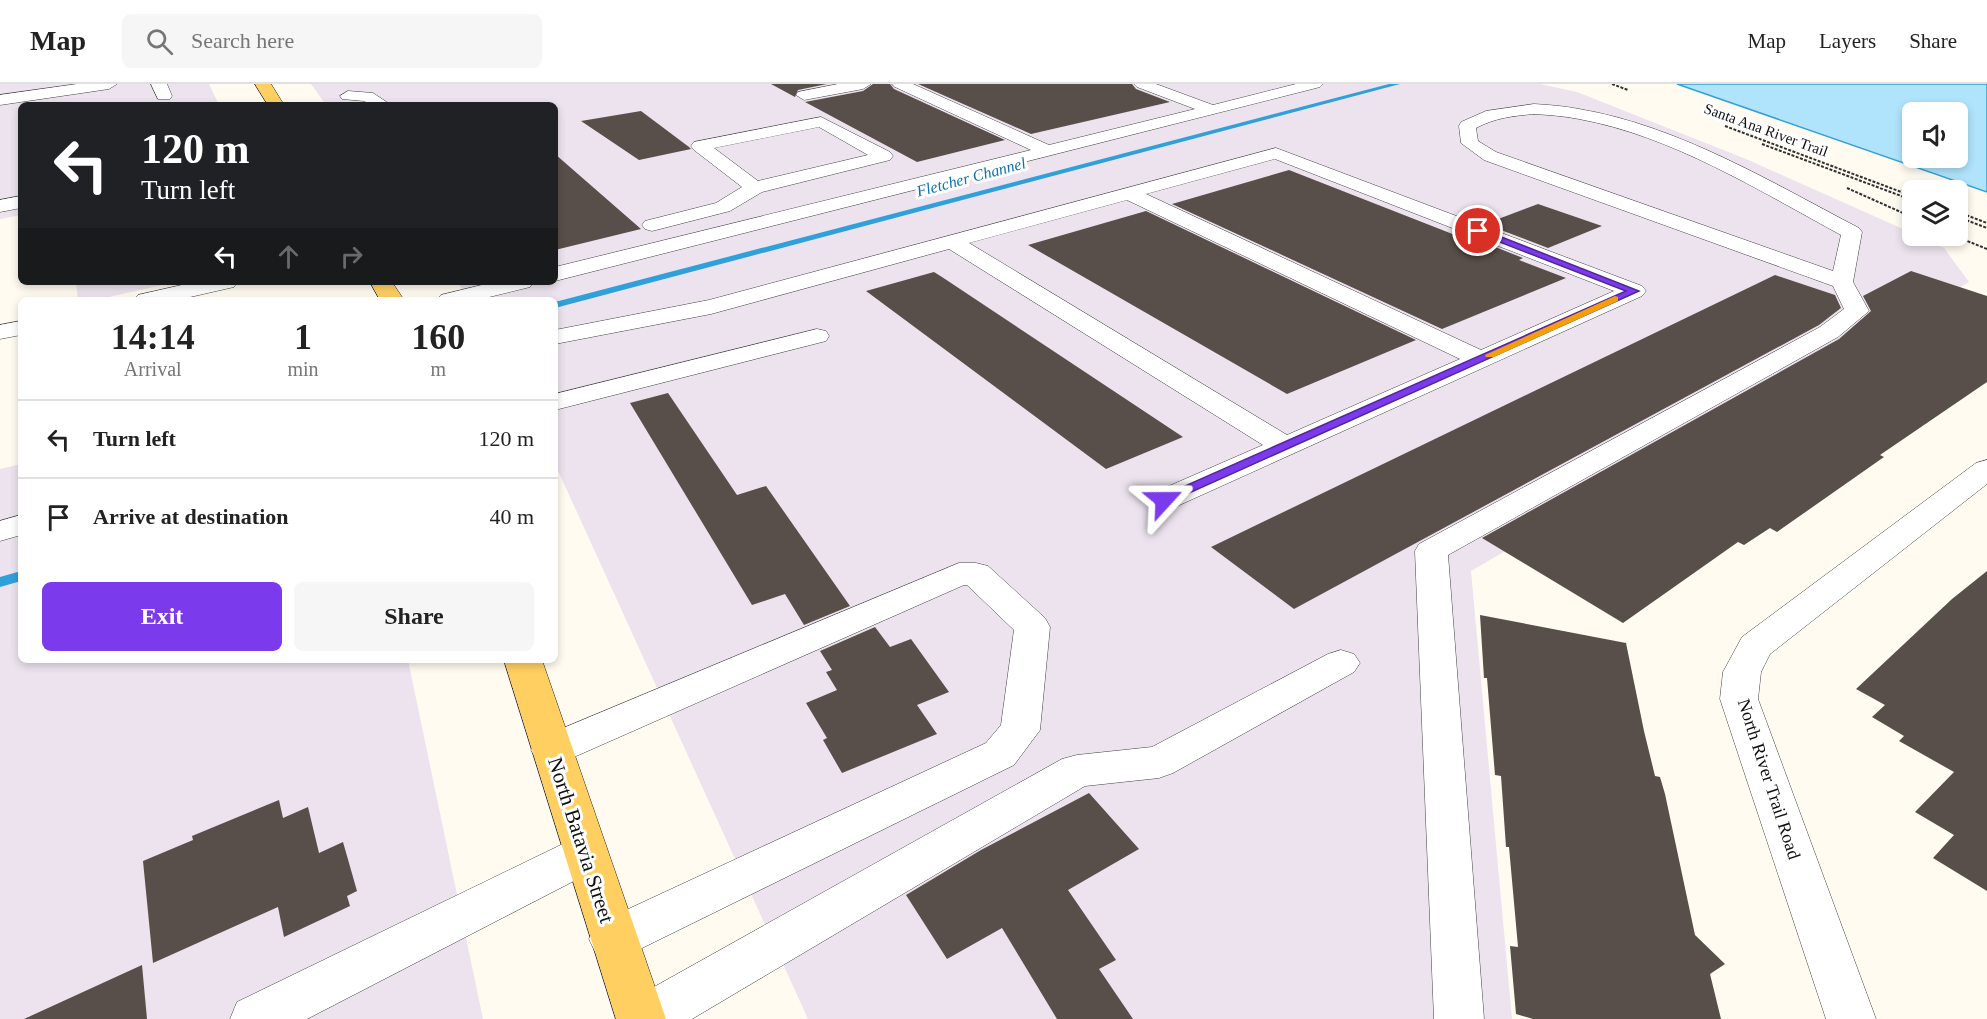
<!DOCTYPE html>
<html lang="en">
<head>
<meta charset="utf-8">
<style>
	body { margin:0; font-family:Georgia,serif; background:#f6f6f6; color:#222; height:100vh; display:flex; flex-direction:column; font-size:22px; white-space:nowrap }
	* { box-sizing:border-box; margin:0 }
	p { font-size:20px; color:#767676 }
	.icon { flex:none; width:33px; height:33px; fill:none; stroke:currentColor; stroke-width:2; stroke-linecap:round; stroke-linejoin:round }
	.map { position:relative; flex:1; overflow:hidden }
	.sheet { position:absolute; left:18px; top:213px; width:540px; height:366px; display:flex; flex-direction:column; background:#fff; border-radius:9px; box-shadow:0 3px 9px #0003 }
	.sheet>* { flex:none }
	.guide { position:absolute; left:18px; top:18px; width:540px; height:183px; border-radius:9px; box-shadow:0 3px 9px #0003; background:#202124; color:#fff; overflow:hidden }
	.tools { position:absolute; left:1902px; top:18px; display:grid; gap:12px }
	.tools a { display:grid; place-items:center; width:66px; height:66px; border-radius:9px; background:#fff; box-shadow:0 3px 9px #0003; font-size:30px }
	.pin { position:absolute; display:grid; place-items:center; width:51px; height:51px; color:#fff; margin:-26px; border:3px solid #fff; border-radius:50%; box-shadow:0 2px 6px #0007 }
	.me { position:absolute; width:66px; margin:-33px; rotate:66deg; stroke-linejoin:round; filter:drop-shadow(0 0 4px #0008) }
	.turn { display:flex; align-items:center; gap:21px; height:126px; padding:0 24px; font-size:27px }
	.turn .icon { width:78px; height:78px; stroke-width:2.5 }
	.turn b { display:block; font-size:42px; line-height:51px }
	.lanes { display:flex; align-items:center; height:57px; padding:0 24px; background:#0003; justify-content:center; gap:30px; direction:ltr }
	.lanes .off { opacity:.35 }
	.eta { display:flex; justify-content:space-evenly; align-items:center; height:102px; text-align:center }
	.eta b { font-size:36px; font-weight:700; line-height:42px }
	.primary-button { display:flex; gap:12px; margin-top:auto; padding:12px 24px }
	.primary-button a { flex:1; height:69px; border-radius:9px; background:#7c3aed; color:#fff; font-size:24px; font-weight:700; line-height:69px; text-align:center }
	.primary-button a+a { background:#f6f6f6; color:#222 }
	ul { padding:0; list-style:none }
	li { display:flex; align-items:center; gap:18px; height:78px; padding:0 24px; border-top:2px solid #e0e0e0 }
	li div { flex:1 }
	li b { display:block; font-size:22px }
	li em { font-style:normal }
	header { display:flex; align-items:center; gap:36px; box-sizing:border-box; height:84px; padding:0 30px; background:#fff; border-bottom:2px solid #e0e0e0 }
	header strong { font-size:28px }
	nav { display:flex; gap:33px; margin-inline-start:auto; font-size:21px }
	.search { width:420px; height:54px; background:#f6f6f6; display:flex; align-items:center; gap:15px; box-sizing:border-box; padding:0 21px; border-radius:9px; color:#767676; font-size:22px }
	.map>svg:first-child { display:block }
	.industrial { fill:#ece3ee }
	.water { fill:#b0e4fc; stroke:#30a0da; stroke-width:1.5; fill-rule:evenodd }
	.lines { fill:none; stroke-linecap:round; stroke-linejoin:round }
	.stream { fill:#30a0da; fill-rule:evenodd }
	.building { fill:#594f4a }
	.minor-casing { stroke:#424242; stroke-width:1 }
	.major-casing { stroke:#202020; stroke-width:1 }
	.path { stroke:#313131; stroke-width:2; stroke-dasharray:3 1.5; stroke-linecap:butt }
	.minor { fill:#fff; fill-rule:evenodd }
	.major { fill:#ffcf61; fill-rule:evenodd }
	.route { fill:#7c3aed; stroke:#51269a; stroke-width:1.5 }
	.slow { fill:#f59e0b }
	.labels { text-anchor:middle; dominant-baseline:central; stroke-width:6; stroke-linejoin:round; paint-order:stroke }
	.far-street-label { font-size:15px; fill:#0f0f0f; stroke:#fff }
	.far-water-label { font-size:16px; font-style:italic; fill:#0c70ad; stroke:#fff }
	.street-label { font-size:18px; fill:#0f0f0f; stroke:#fff }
	.near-street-label { font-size:21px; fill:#0f0f0f; stroke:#fff }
</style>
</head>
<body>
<header>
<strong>Map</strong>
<div class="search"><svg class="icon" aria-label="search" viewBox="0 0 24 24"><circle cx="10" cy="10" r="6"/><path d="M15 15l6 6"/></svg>Search here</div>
<nav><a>Map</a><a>Layers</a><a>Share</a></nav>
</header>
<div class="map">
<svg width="1987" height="935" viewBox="0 0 1987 935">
	<rect width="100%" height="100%" fill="#fffbf1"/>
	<path class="industrial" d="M 0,0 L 209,0 L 219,21 L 21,21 L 21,131 L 0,135 Z
		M 311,0 L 1540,0 L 1577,8 L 1746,75 L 1912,149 L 1912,152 L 1944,164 L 1969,198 L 1471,487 L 1512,935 L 808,935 L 555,380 L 555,216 L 470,216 L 457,198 L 555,198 L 555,21 L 326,21 Z
		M 76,198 L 176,198 L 95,216 L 78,216 Z
		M 21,380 L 21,576 L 408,576 L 483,935 L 0,935 L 0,385 Z"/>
	<path class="water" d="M 1677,0 L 1987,0 L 1987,108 ZM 1912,28 L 1958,28 L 1958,74 L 1912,74 Z"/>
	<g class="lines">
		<path class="stream" d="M 1389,0 L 1400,0 L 555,224 L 555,218 Z
			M 21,487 L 21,497 L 0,503 L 0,493 Z"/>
	</g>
	<path class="building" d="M 771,0 L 827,0 L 798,6 L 795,13 Z
		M 873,0 L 890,0 L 894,5 L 1005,56 L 917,78 L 805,18 L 863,7 Z
		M 918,0 L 1132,0 L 1136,5 L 1170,18 L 1031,50 Z
		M 641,27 L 689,63 L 691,65 L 639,76 L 581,37 Z
		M 555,70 L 641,145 L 555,166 Z
		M 1289,86 L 1455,151 L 1460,149 L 1523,174 L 1519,176 L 1566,194 L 1442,245 L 1172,120 Z
		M 1538,120 L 1602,142 L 1548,164 L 1485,140 Z
		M 1146,127 L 1416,256 L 1287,310 L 1028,161 Z
		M 1911,187 L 1987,212 L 1987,298 L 1880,371 L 1884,373 L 1777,448 L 1770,444 L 1744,461 L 1738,458 L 1623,539 L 1482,454 L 1839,255 L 1871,227 L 1863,212 Z
		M 934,188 L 942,193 L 1183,353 L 1106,385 L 866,207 Z
		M 1775,191 L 1835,211 L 1841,224 L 1819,241 L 1294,525 L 1211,463 Z
		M 668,309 L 737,411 L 766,402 L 850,522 L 804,541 L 785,510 L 752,521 L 630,319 Z
		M 1987,487 L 1987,807 L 1933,774 L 1954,751 L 1915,728 L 1954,688 L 1899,657 L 1904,652 L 1872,633 L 1885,621 L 1856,605 L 1952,515 Z
		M 1480,531 L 1626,559 L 1644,647 L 1655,692 L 1660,693 L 1665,710 L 1695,851 L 1725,880 L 1710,890 L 1721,935 L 1533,935 L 1516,930 L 1510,862 L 1518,863 L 1509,763 L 1506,763 L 1501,692 L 1495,691 L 1487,594 L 1484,594 Z
		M 875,543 L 890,563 L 911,555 L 949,608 L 917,621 L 937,650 L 842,689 L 823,656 L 827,654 L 806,619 L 837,606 L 826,588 L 832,586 L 820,567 Z
		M 1089,709 L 1139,765 L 1068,806 L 1116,876 L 1099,885 L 1133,935 L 1057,935 L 1002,844 L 947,875 L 906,811 L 981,766 Z
		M 279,716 L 283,734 L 308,723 L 319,769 L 343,758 L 357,807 L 347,812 L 350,822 L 284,853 L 278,823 L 153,879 L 143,777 L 193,756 L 192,752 Z
		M 142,881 L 147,935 L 24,935 Z"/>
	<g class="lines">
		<g class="minor-casing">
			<path id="minor" d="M 77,0 L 117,0 L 109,5 L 0,21 L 0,11 Z
				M 151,0 L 167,0 L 172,12 L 170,15 L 158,15 Z
				M 838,0 L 871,0 L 863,5 L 804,16 L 796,11 L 798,8 Z
				M 892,0 L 913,0 L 1049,61 L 1195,25 L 1137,3 L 1134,0 L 1156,0 L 1213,21 L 1296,0 L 1323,0 L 1320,3 L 555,197 L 555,183 L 1031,66 L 895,3 Z
				M 348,7 L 373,9 L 391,21 L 371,21 L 364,17 L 342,15 L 340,12 Z
				M 1534,20 C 1549,21 1564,22 1579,25 C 1679,42 1771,98 1859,144 L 1862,148 L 1853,198 L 1869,227 L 1838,253 L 1448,471 L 1484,935 L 1434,935 L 1415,467 L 1419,460 L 1820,243 L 1844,225 L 1833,202 L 1484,76 L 1461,59 L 1459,42 L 1461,38 L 1486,27 ZM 1534,30 C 1549,31 1564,32 1579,35 C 1672,52 1758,106 1841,151 L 1833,187 L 1496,68 L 1478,57 L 1476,44 C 1495,34 1512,32 1534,30 Z
				M 821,33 L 890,68 L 893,72 L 890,76 L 762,108 L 730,127 L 652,147 L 645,145 L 642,141 L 645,137 L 716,119 L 742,103 L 694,66 L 691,62 L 694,58 ZM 819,43 L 868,71 L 758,97 L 714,64 Z
				M 1276,64 L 1642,202 L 1646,207 L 1642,212 L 1175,423 L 1164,425 L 1153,423 L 1148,416 L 1153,409 L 1263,361 L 949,165 L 711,230 L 555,260 L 555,246 L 709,216 ZM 1275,75 L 1614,207 L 1481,266 L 1146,110 ZM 1127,116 L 1460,275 L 1287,351 L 969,159 Z
				M 21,112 L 21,124 L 0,128 L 0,116 Z
				M 195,198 L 237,198 L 234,203 L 177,216 L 134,216 L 138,211 Z
				M 494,198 L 533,198 L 530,203 L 477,216 L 437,216 L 441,211 Z
				M 21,237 L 21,251 L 0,255 L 0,241 Z
				M 817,245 L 826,247 L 829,252 L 826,257 L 555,326 L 555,310 Z
				M 1987,376 L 1987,400 L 1770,570 L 1761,588 L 1758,615 L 1876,935 L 1826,935 L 1720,615 L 1723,588 L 1742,553 L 1976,379 Z
				M 21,431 L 21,451 L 0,457 L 0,437 Z
				M 959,479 L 976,479 L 988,482 L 1045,534 L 1050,543 L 1040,646 L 1014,681 L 630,870 L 613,877 L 596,870 L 589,855 L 596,840 L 986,659 L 1001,641 L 1014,546 L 967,501 L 964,501 L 565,677 L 551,682 L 537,677 L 531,666 L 537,655 Z
				M 1341,566 L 1354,570 L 1360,579 L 1354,588 L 1173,689 L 1159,694 L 1085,702 L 692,935 L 620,935 L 627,918 L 1062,675 L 1077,671 L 1152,663 L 1328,570 Z
				M 585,751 L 601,757 L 607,770 L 601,783 L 307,935 L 230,935 L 237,918 L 569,757 Z"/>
		</g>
		<g class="major-casing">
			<path id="major" d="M 255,0 L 271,0 L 284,21 L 268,21 Z
				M 370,198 L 392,198 L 404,216 L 380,216 Z
				M 504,576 L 542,576 L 666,935 L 616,935 Z"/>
		</g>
		<path class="path" d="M 1612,0 L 1628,6
			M 1725,42 L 1912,112
			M 1762,60 L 1912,116
			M 1847,104 L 1912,133
			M 1958,128 L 1987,139
			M 1958,133 L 1987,144
			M 1955,152 L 1987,165"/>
		<use href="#minor" class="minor"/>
		<use href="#major" class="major"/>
	</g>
	<path class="route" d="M 1474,145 L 1481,145 L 1639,207 L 1169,418 L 1160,418 L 1158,416 L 1160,413 L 1626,207 L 1474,148 Z"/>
	<path class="slow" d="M 1615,212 L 1618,213 L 1618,217 L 1494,273 L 1486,273 L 1485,271 Z"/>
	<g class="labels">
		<g class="far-street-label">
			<text transform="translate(1766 46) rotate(20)">Santa Ana River Trail</text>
		</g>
		<g class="far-water-label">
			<text transform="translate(971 93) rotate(-15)">Fletcher Channel</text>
		</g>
		<g class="street-label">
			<text transform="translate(1769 695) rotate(72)">North River Trail Road</text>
		</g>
		<g class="near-street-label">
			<text transform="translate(581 756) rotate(72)">North Batavia Street</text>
		</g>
	</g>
</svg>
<div class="tools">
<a><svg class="icon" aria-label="sound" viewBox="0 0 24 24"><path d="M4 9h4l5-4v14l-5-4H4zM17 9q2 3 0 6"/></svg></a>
<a><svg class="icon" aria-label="layers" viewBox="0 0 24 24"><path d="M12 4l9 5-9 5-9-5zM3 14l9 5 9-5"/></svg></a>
</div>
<div class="pin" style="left:1478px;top:147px;background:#d93025"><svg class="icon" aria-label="arrive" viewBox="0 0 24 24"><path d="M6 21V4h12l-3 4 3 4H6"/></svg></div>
<svg class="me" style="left:1164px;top:416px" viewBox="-20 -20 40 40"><path d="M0-17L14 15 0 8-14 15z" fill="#7c3aed" stroke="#fff" stroke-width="4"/></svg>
<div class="guide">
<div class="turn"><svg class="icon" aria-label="left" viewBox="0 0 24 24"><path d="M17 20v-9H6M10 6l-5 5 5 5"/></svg><div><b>120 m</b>Turn left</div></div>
<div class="lanes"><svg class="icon" aria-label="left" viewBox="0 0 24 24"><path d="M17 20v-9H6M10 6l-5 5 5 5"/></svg><svg class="icon off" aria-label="ahead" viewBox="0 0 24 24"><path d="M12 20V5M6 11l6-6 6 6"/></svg><svg class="icon off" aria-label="right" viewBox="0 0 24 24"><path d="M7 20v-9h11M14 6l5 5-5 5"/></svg></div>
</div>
<section class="sheet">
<div class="eta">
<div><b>14:14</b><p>Arrival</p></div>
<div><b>1</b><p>min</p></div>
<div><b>160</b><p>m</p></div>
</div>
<ul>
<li><svg class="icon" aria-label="left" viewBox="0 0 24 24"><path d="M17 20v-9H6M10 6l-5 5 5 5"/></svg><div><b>Turn left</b></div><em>120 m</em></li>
<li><svg class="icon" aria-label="arrive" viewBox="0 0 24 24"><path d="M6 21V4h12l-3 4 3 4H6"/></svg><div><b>Arrive at destination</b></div><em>40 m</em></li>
</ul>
<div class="primary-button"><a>Exit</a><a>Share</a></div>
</section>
</div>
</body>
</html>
